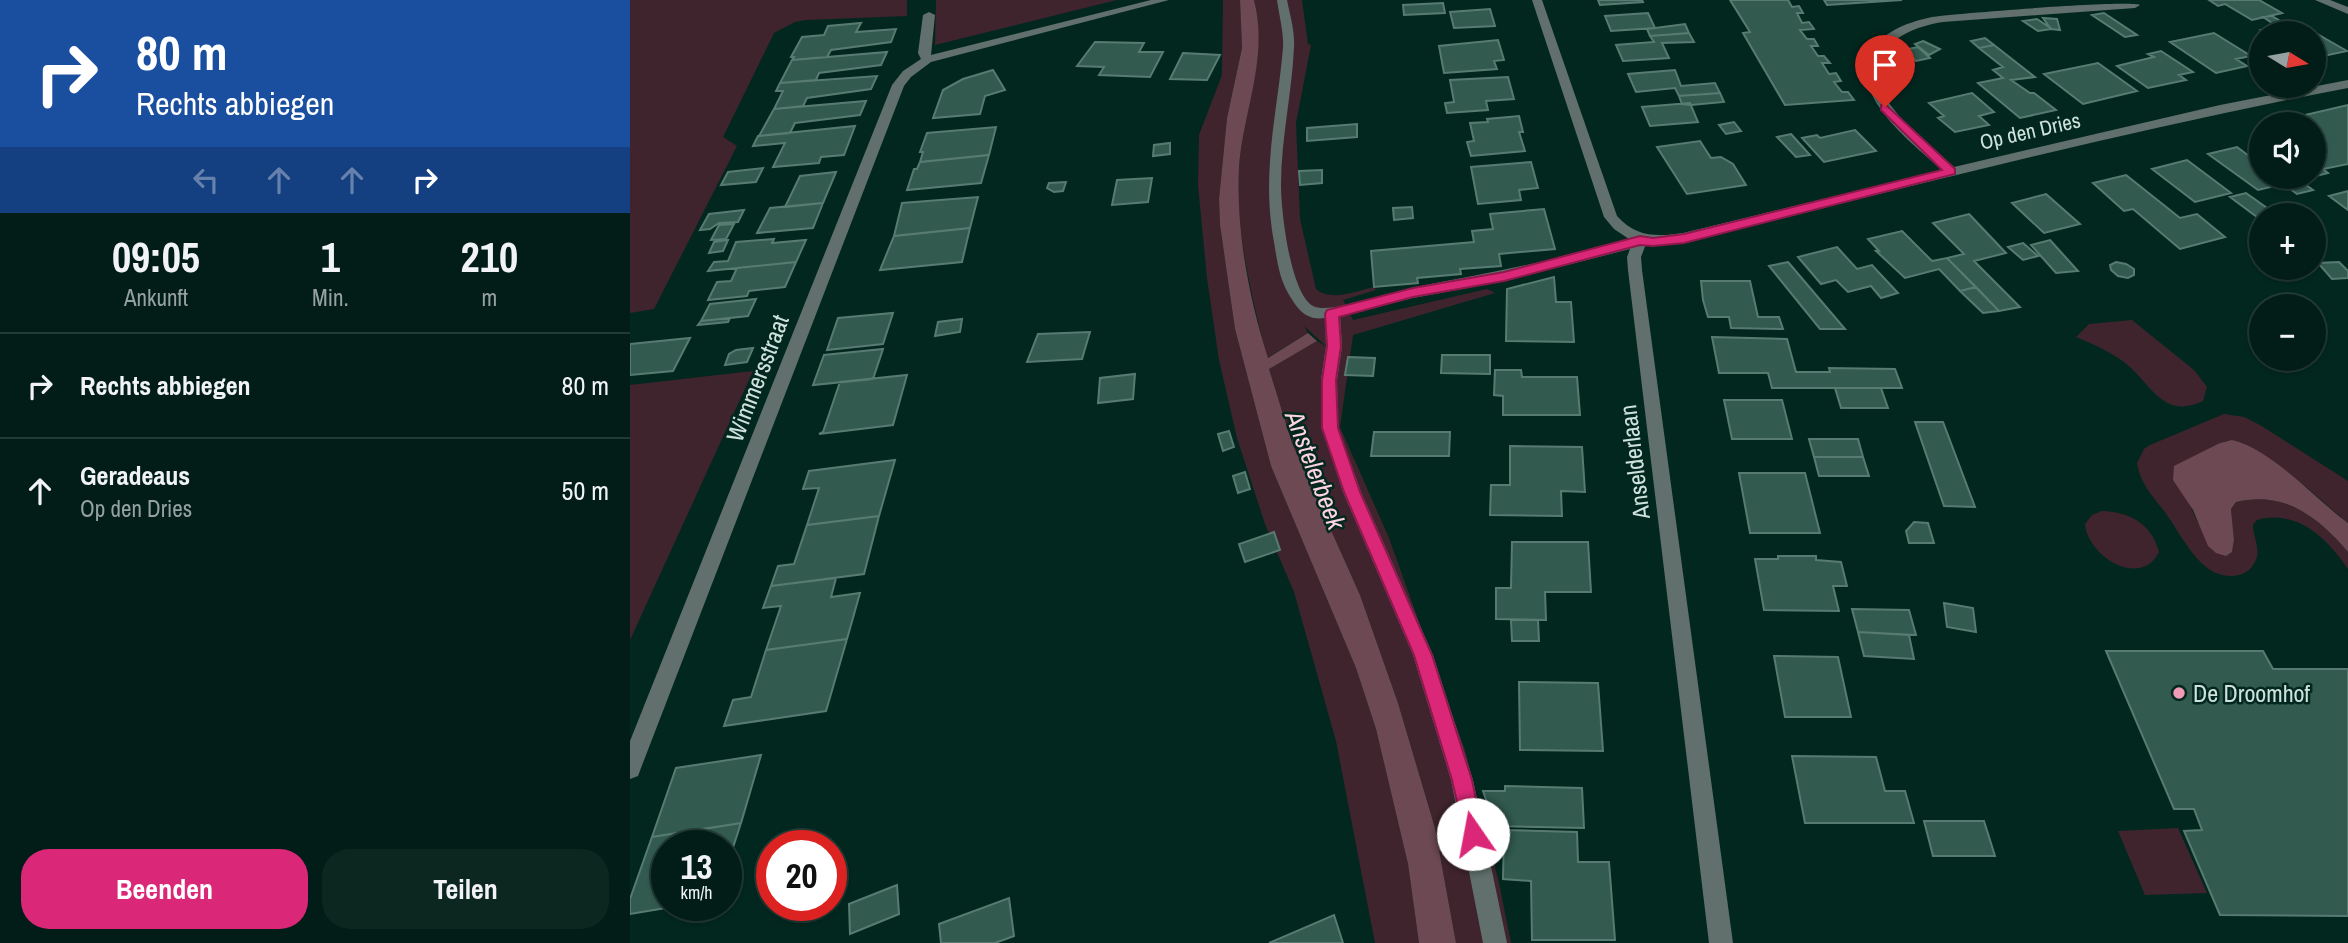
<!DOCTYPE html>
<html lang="de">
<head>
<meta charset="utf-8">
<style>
	body { margin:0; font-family:"Archivo Narrow",sans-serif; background:#0c2620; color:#f1f3f6; height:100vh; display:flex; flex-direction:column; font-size:26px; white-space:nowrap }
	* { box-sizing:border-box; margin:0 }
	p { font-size:23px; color:#96a2a1 }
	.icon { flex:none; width:38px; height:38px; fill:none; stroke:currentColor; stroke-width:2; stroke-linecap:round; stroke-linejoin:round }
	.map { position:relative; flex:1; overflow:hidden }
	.panel { display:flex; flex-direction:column; background:#021d17; width:630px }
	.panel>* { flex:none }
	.top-card { background:#1a4fa0; color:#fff; overflow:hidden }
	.needle { width:46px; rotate:101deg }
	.tools { position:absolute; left:1619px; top:21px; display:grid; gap:14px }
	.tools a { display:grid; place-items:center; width:77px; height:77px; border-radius:50%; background:#021d17; box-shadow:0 2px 5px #0004,0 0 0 2px #233b36; font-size:35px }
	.speed { position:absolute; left:21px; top:830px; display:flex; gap:14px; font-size:35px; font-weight:700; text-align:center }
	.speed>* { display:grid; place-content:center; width:91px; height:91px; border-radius:50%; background:#021d17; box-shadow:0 2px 5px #0004,0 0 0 2px #233b36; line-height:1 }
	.speed small { font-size:18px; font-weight:400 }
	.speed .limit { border:10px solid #d22; background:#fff; color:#111 }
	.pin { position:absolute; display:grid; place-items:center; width:60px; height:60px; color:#fff; margin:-72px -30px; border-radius:50% 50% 50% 0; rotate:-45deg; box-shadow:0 0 7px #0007 }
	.pin .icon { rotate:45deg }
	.me { position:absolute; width:77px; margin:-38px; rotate:348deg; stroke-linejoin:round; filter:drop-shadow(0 0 5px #0008) }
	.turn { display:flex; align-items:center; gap:24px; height:147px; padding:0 21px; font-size:32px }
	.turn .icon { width:91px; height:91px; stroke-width:2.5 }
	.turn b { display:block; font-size:49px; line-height:60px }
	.lanes { display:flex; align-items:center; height:66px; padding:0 21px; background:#0003; justify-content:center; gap:35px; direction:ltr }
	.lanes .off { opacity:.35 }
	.eta { display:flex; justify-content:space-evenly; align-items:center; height:119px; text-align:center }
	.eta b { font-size:42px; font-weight:800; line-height:49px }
	.primary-button { display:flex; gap:14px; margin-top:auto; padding:14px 21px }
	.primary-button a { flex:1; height:80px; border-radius:28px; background:#db2777; color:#fff; font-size:28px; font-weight:800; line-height:80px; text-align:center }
	.primary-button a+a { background:#0c2620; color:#f1f3f6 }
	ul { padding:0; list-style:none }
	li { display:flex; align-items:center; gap:21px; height:105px; padding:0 21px; border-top:2px solid #233b36 }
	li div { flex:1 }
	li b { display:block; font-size:26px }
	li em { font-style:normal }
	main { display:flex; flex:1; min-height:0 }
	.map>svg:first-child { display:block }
	.green { fill:#40242d }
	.water { fill:#6c4953 }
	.building { fill:#325a4f; stroke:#577b70; stroke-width:2 }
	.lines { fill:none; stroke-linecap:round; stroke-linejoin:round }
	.minor { fill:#61706c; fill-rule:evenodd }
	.route { fill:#db2777; stroke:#8e194d; stroke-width:2 }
	.poi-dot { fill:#f09ab4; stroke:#02271f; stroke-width:2.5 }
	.labels { text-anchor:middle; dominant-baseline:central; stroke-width:5; stroke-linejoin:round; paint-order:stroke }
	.far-street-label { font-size:21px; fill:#cfe3dc; stroke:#02271f }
	.street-label { font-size:24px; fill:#cfe3dc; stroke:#02271f }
	.poi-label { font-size:24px; fill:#cfe3dc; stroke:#02271f; text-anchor:start }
	.water-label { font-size:26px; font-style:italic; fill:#fdd4df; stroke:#02271f }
</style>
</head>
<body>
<main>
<section class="panel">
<div class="top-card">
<div class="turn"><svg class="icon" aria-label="right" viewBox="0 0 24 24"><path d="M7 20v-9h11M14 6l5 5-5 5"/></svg><div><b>80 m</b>Rechts abbiegen</div></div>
<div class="lanes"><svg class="icon off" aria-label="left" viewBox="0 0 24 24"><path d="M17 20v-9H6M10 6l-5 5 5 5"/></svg><svg class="icon off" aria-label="ahead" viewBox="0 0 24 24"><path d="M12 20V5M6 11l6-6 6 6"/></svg><svg class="icon off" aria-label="ahead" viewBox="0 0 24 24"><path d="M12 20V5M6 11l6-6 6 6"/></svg><svg class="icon" aria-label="right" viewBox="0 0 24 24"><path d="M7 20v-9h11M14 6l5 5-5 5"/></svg></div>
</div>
<div class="eta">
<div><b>09:05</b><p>Ankunft</p></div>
<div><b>1</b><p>Min.</p></div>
<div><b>210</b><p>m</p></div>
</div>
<ul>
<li><svg class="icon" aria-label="right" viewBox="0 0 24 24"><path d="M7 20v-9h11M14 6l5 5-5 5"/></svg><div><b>Rechts abbiegen</b></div><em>80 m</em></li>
<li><svg class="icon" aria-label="ahead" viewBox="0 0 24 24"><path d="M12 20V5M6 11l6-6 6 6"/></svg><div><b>Geradeaus</b><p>Op den Dries</p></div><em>50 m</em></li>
</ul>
<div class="primary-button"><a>Beenden</a><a>Teilen</a></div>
</section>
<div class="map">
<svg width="1718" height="943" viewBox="0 0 1718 943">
	<rect width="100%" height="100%" fill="#02271f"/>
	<path class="green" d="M 0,0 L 277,0 L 277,16 L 176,20 L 165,22 L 144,33 L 93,137 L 107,146 L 24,309 L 0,313 Z
		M 306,0 L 487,0 L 305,45 Z
		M 593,0 L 610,0 L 612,48 L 597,118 L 589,199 L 590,225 L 605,329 L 641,466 L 726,668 L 746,729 L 778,864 L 789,943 L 745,943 L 706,741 L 664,592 L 635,524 L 607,438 L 589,360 L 577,278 L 568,185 L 569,135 L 592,75 Z
		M 624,0 L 672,0 L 678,44 L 681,45 L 666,123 L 670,219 L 686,289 C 701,302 727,291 744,287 L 746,290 L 713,300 L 723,320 L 857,289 L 865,293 L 723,335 L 710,427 L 759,538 L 835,750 L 869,883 L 881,943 L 826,943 L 805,828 L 768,703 L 730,595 L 662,443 L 639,369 L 687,341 L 697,347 L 674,326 L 678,333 L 637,358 C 622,296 605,232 609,169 C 613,112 638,56 624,0 Z
		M 1502,320 L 1564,370 L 1577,387 L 1573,401 C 1535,419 1523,388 1500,367 C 1484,353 1465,345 1446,337 L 1459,324 Z
		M 123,371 L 0,640 L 0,385 Z
		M 1594,414 L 1614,417 L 1630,425 L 1718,481 L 1718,523 C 1694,504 1618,429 1590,443 C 1573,451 1557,469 1543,480 L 1557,499 L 1567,521 L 1596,556 L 1602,552 L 1604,540 L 1601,509 L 1606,502 C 1655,490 1689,518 1718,552 L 1718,569 C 1697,538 1667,509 1627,520 L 1623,525 C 1623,535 1629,546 1627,557 C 1624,566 1618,573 1609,575 C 1574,583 1555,541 1539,518 C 1526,499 1511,487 1507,463 L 1514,449 L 1520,445 Z
		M 1472,511 C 1500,512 1522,524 1529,552 C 1511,589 1458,557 1455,524 L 1462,515 Z
		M 1548,828 L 1577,893 L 1515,895 L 1488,831 Z"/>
	<path class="water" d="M 610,0 L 624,0 C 639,58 613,111 609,168 C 606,231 619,298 638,358 L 678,333 L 687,341 L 639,369 L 662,443 L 730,595 L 768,703 L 805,828 L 826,943 L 789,943 L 778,864 L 746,729 L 726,668 L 641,466 L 605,329 L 590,225 L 589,199 L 597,118 L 612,48 Z
		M 1602,440 C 1643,450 1684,498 1718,523 L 1718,552 C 1689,518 1655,490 1606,502 L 1601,509 L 1604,540 L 1602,552 L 1596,556 L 1586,553 L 1578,546 L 1563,510 L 1543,480 L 1544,466 L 1590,443 Z"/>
	<path class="building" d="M 968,0 L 1012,0 L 1013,2 L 970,5 Z
		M 1100,0 L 1158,0 L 1162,7 L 1169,6 L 1173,13 L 1167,13 L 1172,23 L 1179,22 L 1184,29 L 1170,30 L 1177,39 L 1184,39 L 1188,46 L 1181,46 L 1188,56 L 1194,56 L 1200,63 L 1192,63 L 1199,74 L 1206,73 L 1211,81 L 1204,82 L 1212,92 L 1218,92 L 1224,100 L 1155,105 L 1113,33 L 1120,32 Z
		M 1194,0 L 1272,0 L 1197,5 Z
		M 1579,0 L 1629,0 L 1652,13 L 1622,20 L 1595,4 L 1588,6 Z
		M 813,3 L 815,13 L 774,15 L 773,5 Z
		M 860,9 L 865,26 L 824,28 L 820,12 Z
		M 1018,13 L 1025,28 L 981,31 L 975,16 Z
		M 1474,13 L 1507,35 L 1495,37 L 1462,15 Z
		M 1642,16 L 1657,25 L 1648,27 L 1633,17 Z
		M 1413,18 L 1427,19 L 1430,30 L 1421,29 Z
		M 1407,19 L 1422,29 L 1408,31 L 1393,21 Z
		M 1667,22 L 1696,39 L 1717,51 L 1684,58 L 1684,33 L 1636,33 L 1631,30 Z
		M 231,23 L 226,32 L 266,29 L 261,42 L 201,50 L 197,57 L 162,60 L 164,57 L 161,57 L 172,37 L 194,35 L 198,26 Z
		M 1055,24 L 1059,33 L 1020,36 L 1017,29 Z
		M 1059,33 L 1064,42 L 1032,43 L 1039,58 L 993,61 L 986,45 L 1024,42 L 1020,36 Z
		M 1584,33 L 1621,56 L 1606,59 L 1617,66 L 1586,73 L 1540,42 Z
		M 1355,38 L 1364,45 L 1349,48 L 1341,41 Z
		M 868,40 L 874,60 L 864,61 L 867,69 L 814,73 L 809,46 Z
		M 1293,41 L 1310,49 L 1299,55 L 1285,44 Z
		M 465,42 L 514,43 L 509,52 L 533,52 L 520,77 L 469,75 L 474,67 L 447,66 Z
		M 1364,45 L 1405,77 L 1381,80 L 1400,93 L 1404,93 L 1426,110 L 1390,118 L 1348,83 L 1373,78 L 1363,70 L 1373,67 L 1349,48 Z
		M 1288,47 L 1300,58 L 1286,61 L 1273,50 Z
		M 1531,51 L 1563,72 L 1549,75 L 1556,80 L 1518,88 L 1487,66 L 1524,57 L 1518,54 Z
		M 257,52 L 251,65 L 189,73 L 186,80 L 150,83 L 162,60 Z
		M 553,53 L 590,55 L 577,80 L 540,79 Z
		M 1468,63 L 1507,91 L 1453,104 L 1414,74 Z
		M 363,70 L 375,90 L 355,96 L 350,114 L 303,118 L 313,90 L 333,79 Z
		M 1045,70 L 1051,86 L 1085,83 L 1090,93 L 1049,96 L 1045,88 L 1006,92 L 998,74 Z
		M 247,76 L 241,89 L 177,98 L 173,106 L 144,109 L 153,91 L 146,91 L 150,83 Z
		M 878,77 L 884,99 L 856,101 L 858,110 L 817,113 L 815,103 L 824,102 L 820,80 Z
		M 1090,93 L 1094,102 L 1061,105 L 1052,104 L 1049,96 Z
		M 1342,93 L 1364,112 L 1349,116 L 1359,125 L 1325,132 L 1308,118 L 1314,116 L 1299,103 Z
		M 236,101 L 230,115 L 165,123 L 160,133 L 129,136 L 144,109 Z
		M 1060,103 L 1068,122 L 1020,126 L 1012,107 Z
		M 1718,105 L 1718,164 L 1693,169 L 1698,173 L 1682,177 L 1684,124 L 1661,124 L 1677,120 L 1671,116 Z
		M 889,116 L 893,132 L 889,132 L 895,151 L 841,156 L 837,142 L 844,141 L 840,123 L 858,122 L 857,119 Z
		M 1104,122 L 1111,131 L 1096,134 L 1089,125 Z
		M 727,124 L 727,137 L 677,141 L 677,128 Z
		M 225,126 L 214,155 L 191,157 L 189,163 L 143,167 L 155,143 L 123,146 L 128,136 Z
		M 366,127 L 359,155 L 290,162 L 293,152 L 290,152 L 297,133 Z
		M 1225,130 L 1246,151 L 1194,162 L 1172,138 L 1187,135 L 1190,138 Z
		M 1161,134 L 1180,155 L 1166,157 L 1147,137 Z
		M 1070,141 L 1081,158 L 1091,157 L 1103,164 L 1116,185 L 1057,194 L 1027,147 Z
		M 540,143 L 540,154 L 523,156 L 524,145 Z
		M 1607,147 L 1631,165 L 1631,177 L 1665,177 L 1683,190 L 1667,194 L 1653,184 L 1628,190 L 1578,154 Z
		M 359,155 L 351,183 L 277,190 L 284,169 L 287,169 L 290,162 Z
		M 1557,160 L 1601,193 L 1565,202 L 1522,169 Z
		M 901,162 L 908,188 L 889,190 L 891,200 L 848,204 L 841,167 Z
		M 133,168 L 126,182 L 91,185 L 98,172 Z
		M 692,170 L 692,183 L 670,185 L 669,171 Z
		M 206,172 L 193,203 L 155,207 L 170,176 Z
		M 1496,175 L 1550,218 L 1567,214 L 1595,237 L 1550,249 L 1503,209 L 1494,211 L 1463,183 Z
		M 522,178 L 518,202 L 482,205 L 487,180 Z
		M 436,182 L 433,191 L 424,192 L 417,188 L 419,183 Z
		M 1718,191 L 1718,210 L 1699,196 Z
		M 1616,193 L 1647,215 L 1631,215 L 1631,220 L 1600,197 Z
		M 1416,194 L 1450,224 L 1414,233 L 1382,203 Z
		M 348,197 L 340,228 L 264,236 L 272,203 Z
		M 193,203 L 183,228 L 127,233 L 140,208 Z
		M 782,207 L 783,218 L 764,220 L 763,208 Z
		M 914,209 L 925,249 L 869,254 L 871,266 L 830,269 L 831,274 L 787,278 L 788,283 L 744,287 L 741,251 L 844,242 L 842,231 L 863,229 L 860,214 Z
		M 114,210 L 108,222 L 89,223 L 80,229 L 70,230 L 79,214 Z
		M 1339,214 L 1376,253 L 1344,261 L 1390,307 L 1369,311 L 1317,258 L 1334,254 L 1303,223 Z
		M 104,224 L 96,239 L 81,240 L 89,225 Z
		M 340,228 L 332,262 L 250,270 L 264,236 Z
		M 1272,231 L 1302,261 L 1317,258 L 1346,287 L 1330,291 L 1309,269 L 1275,278 L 1246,251 L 1249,251 L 1238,239 Z
		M 144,239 L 142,243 L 176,240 L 166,262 L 78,271 L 84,262 L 98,261 L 106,242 Z
		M 98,240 L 93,251 L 79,253 L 84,242 Z
		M 1420,240 L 1448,271 L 1426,273 L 1401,245 Z
		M 1393,243 L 1408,256 L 1393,260 L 1378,247 Z
		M 1207,247 L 1227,269 L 1242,265 L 1268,293 L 1251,298 L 1241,286 L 1218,292 L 1206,280 L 1191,284 L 1168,257 Z
		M 166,262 L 155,287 L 119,291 L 117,296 L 78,300 L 87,282 L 101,281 L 107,268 Z
		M 1158,262 L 1215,329 L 1190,329 L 1139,266 Z
		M 1486,262 L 1496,264 L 1504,269 L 1504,275 L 1498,278 L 1488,276 L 1481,270 L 1480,265 Z
		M 1709,262 L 1718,271 L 1718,278 L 1702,279 L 1688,263 Z
		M 924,277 L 926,302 L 941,302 L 944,342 L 876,341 L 877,289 Z
		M 1071,281 L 1120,281 L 1128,317 L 1149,317 L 1153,329 L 1101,328 L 1099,317 L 1078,317 L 1073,300 Z
		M 1346,287 L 1369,311 L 1353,313 L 1330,291 Z
		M 126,299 L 118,316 L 71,321 L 80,304 Z
		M 263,313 L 253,344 L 197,350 L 208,318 Z
		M 100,318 L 98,322 L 68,325 L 71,321 Z
		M 332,319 L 330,332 L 305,336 L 308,322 Z
		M 460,332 L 452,359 L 397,362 L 408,334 Z
		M 1082,337 L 1157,339 L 1166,372 L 1200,372 L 1199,368 L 1265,369 L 1272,388 L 1142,388 L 1138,373 L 1089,373 Z
		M 60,338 L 43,371 L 0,375 L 0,344 Z
		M 123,348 L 117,362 L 95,365 L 99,354 L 106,350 Z
		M 253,349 L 243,379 L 183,385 L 194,355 Z
		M 812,355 L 860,355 L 860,374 L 811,373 Z
		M 718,357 L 745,358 L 743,376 L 715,375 Z
		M 865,370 L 891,370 L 892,377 L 947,377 L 950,415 L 873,415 L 873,396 L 864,395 Z
		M 505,374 L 503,399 L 468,403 L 470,378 Z
		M 277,375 L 263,425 L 189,434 L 193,432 L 210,382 Z
		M 1205,388 L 1251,388 L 1258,408 L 1211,408 Z
		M 1094,400 L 1152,400 L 1162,439 L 1102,439 Z
		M 1285,422 L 1313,422 L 1345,507 L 1314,506 Z
		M 599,431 L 604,447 L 593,451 L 588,434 Z
		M 744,432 L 820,432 L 819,456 L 741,456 Z
		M 1179,439 L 1228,439 L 1233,457 L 1184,457 Z
		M 880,446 L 952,447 L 955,492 L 931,491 L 932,516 L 860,515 L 861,485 L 880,485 Z
		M 1184,457 L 1233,457 L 1239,476 L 1189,476 Z
		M 265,460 L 249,516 L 177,525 L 189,488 L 173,489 L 179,471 Z
		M 615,472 L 620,489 L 608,493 L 603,476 Z
		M 1109,473 L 1175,473 L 1190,533 L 1120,533 Z
		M 249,516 L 234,574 L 141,586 L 148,566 L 164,564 L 177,525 Z
		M 1284,522 L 1298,523 L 1304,543 L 1279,543 L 1276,531 Z
		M 644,532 L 650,550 L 615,562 L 609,544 Z
		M 882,542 L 958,542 L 961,592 L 915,592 L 916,620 L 866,619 L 866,588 L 881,588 Z
		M 1148,556 L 1186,556 L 1186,560 L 1211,562 L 1217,586 L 1203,586 L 1209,611 L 1134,610 L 1125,559 L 1148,559 Z
		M 206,578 L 201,597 L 230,593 L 217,639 L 136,650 L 151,606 L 133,608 L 141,586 Z
		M 1314,603 L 1343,608 L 1346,632 L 1317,627 Z
		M 1222,609 L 1279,610 L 1286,635 L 1228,632 Z
		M 881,620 L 908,620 L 909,641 L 882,641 Z
		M 1228,632 L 1279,635 L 1284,659 L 1234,656 Z
		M 217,639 L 196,711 L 94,726 L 103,700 L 121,697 L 136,650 Z
		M 1476,651 L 1633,651 L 1643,669 L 1718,669 L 1718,916 L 1590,915 L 1554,831 L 1572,830 L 1564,809 L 1544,809 Z
		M 1144,656 L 1208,657 L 1221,717 L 1155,717 Z
		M 889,682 L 968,683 L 973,751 L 890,750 Z
		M 131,755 L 111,823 L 22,837 L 46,768 Z
		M 1162,756 L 1246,757 L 1255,791 L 1275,791 L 1284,823 L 1175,823 Z
		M 875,786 L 952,788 L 954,828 L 865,826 L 853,791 L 875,791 Z
		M 1294,821 L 1354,821 L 1365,856 L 1303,856 Z
		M 111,823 L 96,869 L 96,845 L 37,845 L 37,905 L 54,905 L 0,914 L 0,899 L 22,837 Z
		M 874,830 L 947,832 L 948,862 L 979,862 L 985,940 L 902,940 L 901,881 L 873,879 Z
		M 267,885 L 269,914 L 220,934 L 219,904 Z
		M 379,898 L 384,936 L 365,943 L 311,943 L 309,924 Z
		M 704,915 L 713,943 L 639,943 Z"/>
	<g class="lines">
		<path class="minor" d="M 521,0 L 539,0 L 301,62 L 281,77 L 274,86 L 11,768 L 8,776 L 0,779 L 0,741 L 262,85 L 273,71 L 291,59 L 288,53 L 293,15 L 299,12 L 305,15 L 301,55 Z
			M 647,0 L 657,0 C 660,15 665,32 664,47 C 662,93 651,139 651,185 C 651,210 660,293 683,306 C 700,315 765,291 786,287 C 858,273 929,260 999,239 L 984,229 L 974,217 L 902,0 L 912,0 L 987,216 C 1006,237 1026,237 1053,233 L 1312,170 C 1284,144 1215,94 1243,50 C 1256,29 1280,22 1302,17 C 1329,13 1498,0 1510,5 L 1505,8 L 1313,22 C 1266,29 1225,59 1262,107 C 1279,130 1303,148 1324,167 L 1590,105 L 1718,80 L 1718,88 C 1494,131 1274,188 1053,243 L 1016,244 L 1011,257 L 1012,270 L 1103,943 L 1079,943 L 998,270 L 997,257 L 1000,249 L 874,281 L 783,298 L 710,316 L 712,346 L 707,380 L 708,428 L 731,492 L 803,655 L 843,780 L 877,943 L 853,943 L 821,780 L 783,655 L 713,492 L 692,428 L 691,380 L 696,346 L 695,318 C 675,321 667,308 658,293 C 649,277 647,260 644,242 C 631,173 647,116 653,48 C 654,33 649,15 647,0 Z
			M 1685,0 L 1700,0 L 1718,7 L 1718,14 Z"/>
	</g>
	<path class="route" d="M 1255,104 L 1325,169 L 1325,174 L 1054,243 L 1023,246 L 1010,245 L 874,281 L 783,297 L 709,317 L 711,346 L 706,380 L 708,428 L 730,492 L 802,655 L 842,780 L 853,834 L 850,841 L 843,844 L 836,841 L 822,780 L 784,655 L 714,492 L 692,428 L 692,380 L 697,346 L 695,314 L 697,310 L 783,288 L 874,272 L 1010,236 L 1023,238 L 1054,234 L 1312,170 L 1251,110 L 1251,105 Z"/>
	<circle class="poi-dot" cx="1549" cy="693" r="7"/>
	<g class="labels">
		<g class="far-street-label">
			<text transform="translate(1400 131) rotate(-13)">Op den Dries</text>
		</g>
		<g class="street-label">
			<text transform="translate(127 378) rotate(-69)">Wimmersstraat</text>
			<text transform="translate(1004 462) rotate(-97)">Anselderlaan</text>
		</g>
		<g class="poi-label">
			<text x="1563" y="693">De Droomhof</text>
		</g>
		<g class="water-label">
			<text transform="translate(686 470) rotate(69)">Anstelerbeek</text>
		</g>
	</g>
</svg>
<div class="tools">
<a><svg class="needle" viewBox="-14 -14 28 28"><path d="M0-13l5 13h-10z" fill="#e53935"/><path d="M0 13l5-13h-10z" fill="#96a2a1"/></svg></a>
<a><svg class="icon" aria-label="sound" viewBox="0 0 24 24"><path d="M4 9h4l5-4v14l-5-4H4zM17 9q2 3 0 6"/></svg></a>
<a>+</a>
<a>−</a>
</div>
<div class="speed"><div>13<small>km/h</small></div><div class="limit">20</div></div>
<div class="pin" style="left:1255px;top:107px;background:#d93025"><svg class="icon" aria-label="arrive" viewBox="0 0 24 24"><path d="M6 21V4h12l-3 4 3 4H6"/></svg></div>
<svg class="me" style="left:843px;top:834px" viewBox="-20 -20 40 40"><circle r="19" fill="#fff"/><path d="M0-13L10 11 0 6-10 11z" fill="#db2777"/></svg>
</div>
</main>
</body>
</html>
